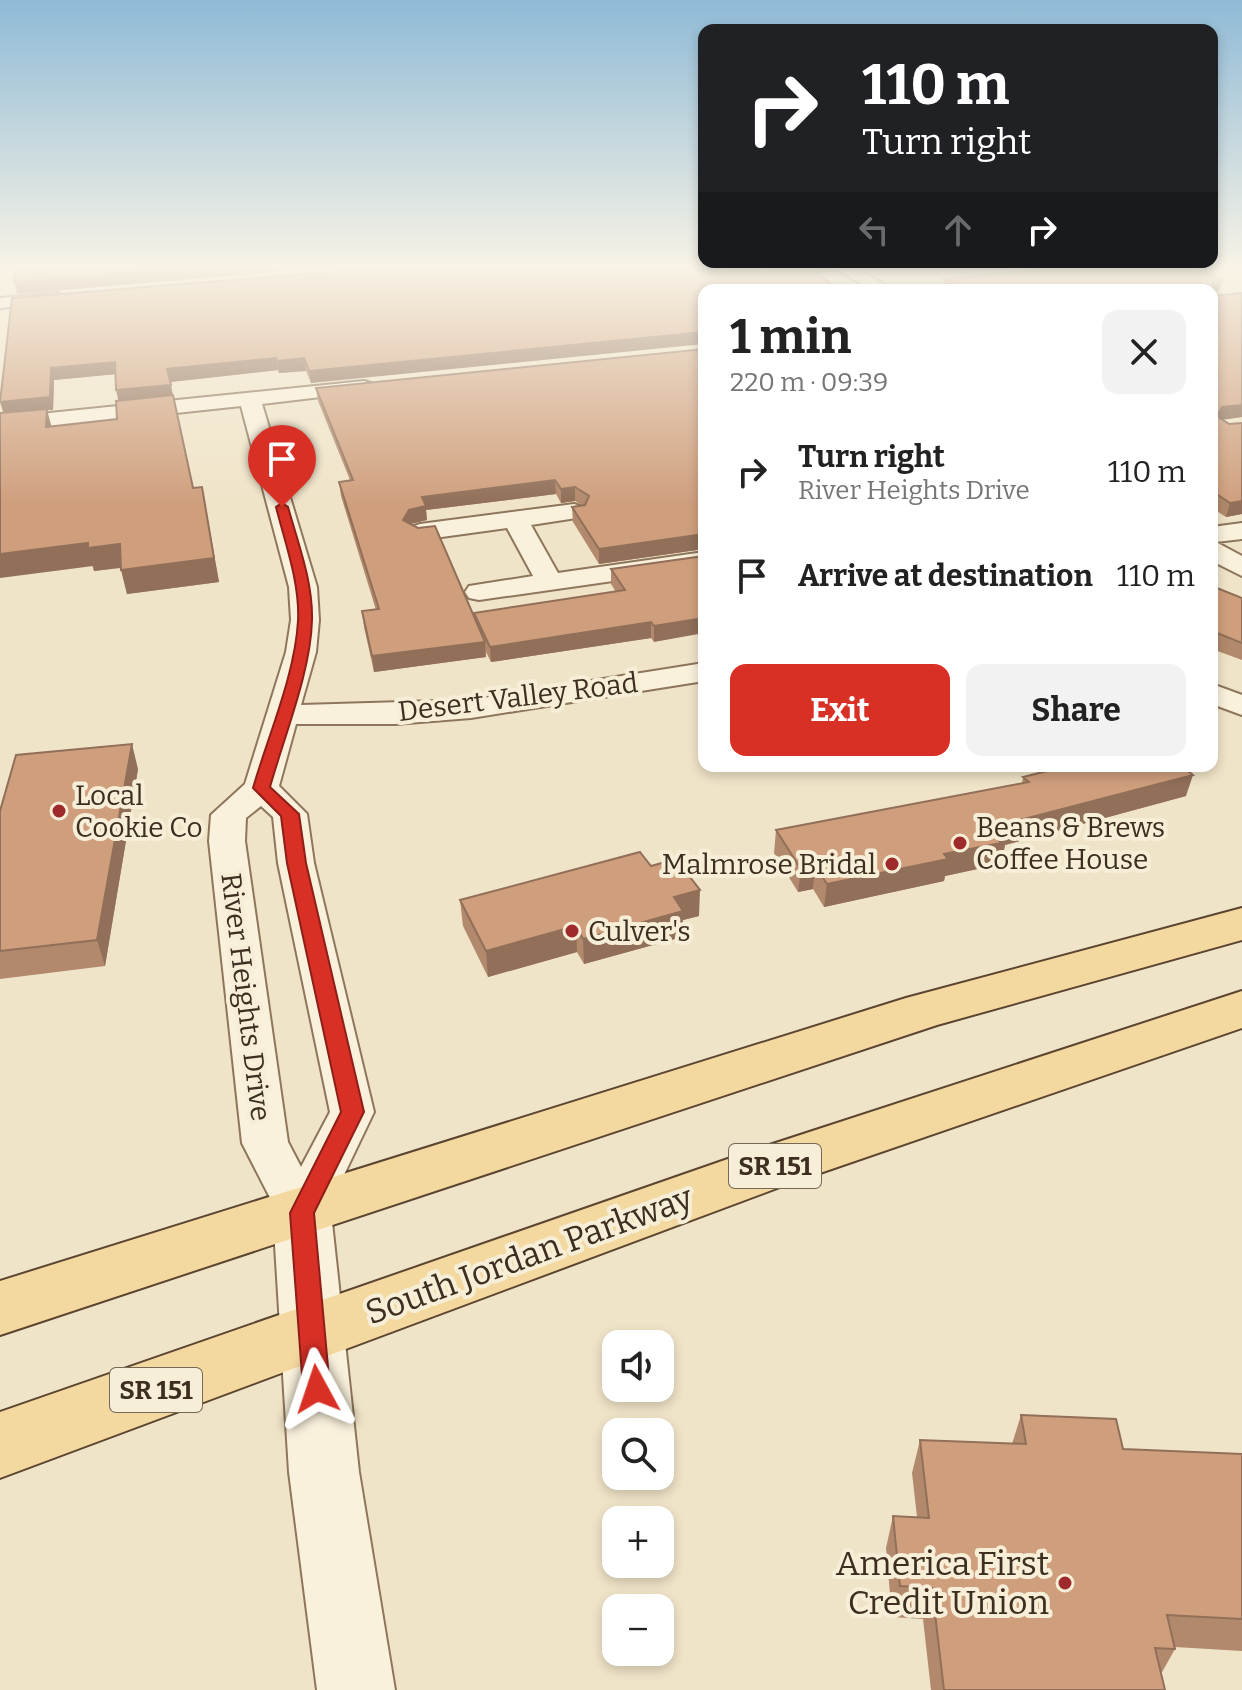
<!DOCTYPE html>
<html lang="en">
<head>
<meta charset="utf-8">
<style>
	body { margin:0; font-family:Bitter,serif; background:#f2f2f2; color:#222; height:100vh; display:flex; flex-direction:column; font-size:30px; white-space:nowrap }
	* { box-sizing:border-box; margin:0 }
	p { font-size:26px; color:#767676 }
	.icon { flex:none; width:44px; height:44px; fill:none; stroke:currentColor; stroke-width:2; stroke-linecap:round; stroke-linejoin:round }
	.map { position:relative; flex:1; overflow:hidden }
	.panel { position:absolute; left:698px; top:284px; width:520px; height:488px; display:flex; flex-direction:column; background:#fff; border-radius:16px; box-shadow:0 4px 12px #0003 }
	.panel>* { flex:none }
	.banner { position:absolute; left:698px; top:24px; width:520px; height:244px; border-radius:16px; box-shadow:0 4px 12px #0003; background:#202124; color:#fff; overflow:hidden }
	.buttons { position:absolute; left:602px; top:1330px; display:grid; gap:16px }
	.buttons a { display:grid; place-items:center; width:72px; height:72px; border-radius:16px; background:#fff; box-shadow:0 4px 12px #0003; font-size:40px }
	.pin { position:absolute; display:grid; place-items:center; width:68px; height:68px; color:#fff; margin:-82px -34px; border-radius:50% 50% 50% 0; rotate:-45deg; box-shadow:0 0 8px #0007 }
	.pin .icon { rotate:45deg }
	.me { position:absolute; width:88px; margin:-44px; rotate:355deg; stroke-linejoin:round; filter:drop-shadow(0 0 6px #0008) }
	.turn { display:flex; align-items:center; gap:28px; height:168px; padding:0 32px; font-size:36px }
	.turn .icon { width:104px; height:104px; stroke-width:2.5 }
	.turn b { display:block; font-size:56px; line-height:68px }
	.lanes { display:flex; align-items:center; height:76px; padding:0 32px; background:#0003; justify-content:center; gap:40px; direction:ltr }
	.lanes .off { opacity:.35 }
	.round { display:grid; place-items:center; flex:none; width:84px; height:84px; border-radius:16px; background:#f2f2f2 }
	.headline { display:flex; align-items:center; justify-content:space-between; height:136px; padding:0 32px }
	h1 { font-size:48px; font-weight:700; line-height:60px }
	.primary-button { display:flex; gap:16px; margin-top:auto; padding:16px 32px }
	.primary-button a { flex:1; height:92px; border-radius:16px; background:#d93025; color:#fff; font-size:32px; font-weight:700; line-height:92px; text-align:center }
	.primary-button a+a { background:#f2f2f2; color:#222 }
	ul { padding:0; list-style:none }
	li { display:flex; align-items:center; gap:24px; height:104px; padding:0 32px }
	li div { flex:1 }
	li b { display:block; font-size:30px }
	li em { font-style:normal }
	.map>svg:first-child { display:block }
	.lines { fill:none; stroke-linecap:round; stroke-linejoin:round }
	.minor-casing { stroke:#8d765c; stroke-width:4 }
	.tertiary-casing { stroke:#8d765c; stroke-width:4 }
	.primary-casing { stroke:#5b4430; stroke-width:4 }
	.minor { fill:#faf1dc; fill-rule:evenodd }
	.tertiary { fill:#faf1dc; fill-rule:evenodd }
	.primary { fill:#f3d9a0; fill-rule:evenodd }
	.wall { fill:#b2896c; fill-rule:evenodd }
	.shaded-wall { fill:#916f58 }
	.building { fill:#cf9f7d; stroke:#916f58; stroke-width:2 }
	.route { fill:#d93025; stroke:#8d1f18; stroke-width:2 }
	.poi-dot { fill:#9e2a2b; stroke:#f7eed8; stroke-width:3 }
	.labels { text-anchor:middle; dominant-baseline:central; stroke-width:8; stroke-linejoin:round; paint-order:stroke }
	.shield { fill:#f7eed8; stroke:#756857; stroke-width:2 }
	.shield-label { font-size:26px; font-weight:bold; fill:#3d2e20 }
	.street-label { font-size:28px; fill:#3d2e20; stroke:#f7eed8 }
	.poi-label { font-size:28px; fill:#3d2e20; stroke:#f7eed8; text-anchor:start }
	.near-street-label { font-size:34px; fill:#3d2e20; stroke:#f7eed8 }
	.near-poi-label { font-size:34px; fill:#3d2e20; stroke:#f7eed8; text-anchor:end }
</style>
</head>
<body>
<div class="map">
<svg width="1242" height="1690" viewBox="0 0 1242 1690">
	<rect width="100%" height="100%" fill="#f0e4c8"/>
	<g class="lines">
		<g class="minor-casing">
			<path id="minor" d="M 833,267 L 854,267 L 894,290 L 872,290 Z
				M 58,293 L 67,298 L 64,302 L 0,308 L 0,298 Z
				M 364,381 L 371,383 L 374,387 L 371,391 L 262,404 L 317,587 L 319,620 L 316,652 L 301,705 L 471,700 L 704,663 L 704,681 L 471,718 L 395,724 L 296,724 L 279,786 L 307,814 L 314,863 L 374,1112 L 319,1227 L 302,1233 L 285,1227 L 242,1143 L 209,841 L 211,815 L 245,784 L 286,652 L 291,620 L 289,587 L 241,406 L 0,432 L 0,418 ZM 261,806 L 273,817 L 278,863 L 330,1112 L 301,1167 L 288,1142 L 245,841 L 246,818 Z
				M 574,504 L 583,507 L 587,512 L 583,517 L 531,525 L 558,573 L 704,552 L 704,568 L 479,600 L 469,598 L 465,592 L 469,586 L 533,576 L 507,528 L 420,540 L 411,537 L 407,532 L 411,527 L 420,524 Z
				M 1242,523 L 1242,539 L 1216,542 L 1242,556 L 1242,576 L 1212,561 L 1212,527 Z
				M 1212,684 L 1242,695 L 1242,715 L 1212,704 Z"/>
		</g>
		<g class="tertiary-casing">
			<path id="tertiary" d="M 302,1189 L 323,1196 L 331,1213 L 359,1472 L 395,1690 L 317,1690 L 289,1472 L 273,1213 L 281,1196 Z"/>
		</g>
		<g class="primary-casing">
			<path id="primary" d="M 1242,908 L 1242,940 L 937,1025 L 0,1335 L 0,1281 L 906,998 Z
				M 1242,991 L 1242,1028 L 788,1184 L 0,1478 L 0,1412 L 748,1152 Z"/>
		</g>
		<use href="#minor" class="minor"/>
		<use href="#tertiary" class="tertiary"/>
		<use href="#primary" class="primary"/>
	</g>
	<path class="wall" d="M 392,267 L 834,267 L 834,271 L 311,383 L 306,371 L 279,373 L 278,370 L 170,382 L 193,488 L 202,487 L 219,582 L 127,594 L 121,568 L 94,571 L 12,298 ZM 115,374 L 119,401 L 117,419 L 51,426 L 47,410 L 53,410 L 54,380 Z
		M 944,279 L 1222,280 L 1219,291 L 1213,292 L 1213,296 L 1242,293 L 1242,417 L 1222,420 L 1242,514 L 1226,517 L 1212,508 L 1212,290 L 942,290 Z
		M 704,349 L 704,549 L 599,564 L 573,522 L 572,507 L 582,505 L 575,501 L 561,503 L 556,494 L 426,510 L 427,520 L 411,524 L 474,618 L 474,613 L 616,592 L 611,584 L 611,569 L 704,556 L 654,642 L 651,638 L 491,662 L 485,650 L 486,657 L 374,672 L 364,627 L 362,611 L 376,610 L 341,496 L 339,482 L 350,480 L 318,401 L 316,388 Z
		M 1212,586 L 1242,598 L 1242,660 L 1212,649 Z
		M 1049,767 L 1186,796 L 1005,845 L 1004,850 L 999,851 L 996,865 L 945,876 L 944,881 L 824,907 L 813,889 L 798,892 L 774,853 L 776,830 L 1022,783 L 1023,777 L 1048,771 Z
		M 138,769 L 105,966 L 0,979 L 0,811 Z
		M 651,866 L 699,916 L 683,920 L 682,937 L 584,964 L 577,952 L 488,977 L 463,926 L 460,900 Z
		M 1021,1415 L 1123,1449 L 1242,1454 L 1242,1651 L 1175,1647 L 1175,1649 L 1161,1674 L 1165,1690 L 931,1690 L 923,1619 L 892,1617 L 886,1548 L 893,1516 L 917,1517 L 912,1473 L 920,1440 L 1012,1444 Z"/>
	<path class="shaded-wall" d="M 201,267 L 330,267 L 17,294 L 14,282 Z
		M 805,267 L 834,267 L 834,271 L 804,276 Z
		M 1222,280 L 1219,291 L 1212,293 L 1213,282 Z
		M 704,332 L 704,344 L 311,383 L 309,371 Z
		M 276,358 L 278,370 L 170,382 L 167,369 Z
		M 304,358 L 306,371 L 279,373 L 277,361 Z
		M 115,362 L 117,374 L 54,380 L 53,410 L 47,410 L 52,429 L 4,415 L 0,402 L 51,368 Z
		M 171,385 L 173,397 L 119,403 L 116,390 Z
		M 1242,405 L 1242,417 L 1218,420 L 1217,416 L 1222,407 Z
		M 555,480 L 556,494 L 426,510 L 427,520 L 410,524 L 403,520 L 409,510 L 422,497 Z
		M 202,487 L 219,582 L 127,594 L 121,570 Z
		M 575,487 L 575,501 L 561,503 L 561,489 Z
		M 1242,501 L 1242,514 L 1226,517 L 1230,503 Z
		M 704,534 L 704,549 L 599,564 L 599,549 Z
		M 88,543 L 120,544 L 125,567 L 94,571 L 93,566 L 0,578 L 0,554 Z
		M 704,618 L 704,633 L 654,642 L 654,626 Z
		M 651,622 L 651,638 L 491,662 L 490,647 Z
		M 485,642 L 486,657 L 374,672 L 372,656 Z
		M 132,744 L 138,769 L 105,966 L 97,940 Z
		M 1193,775 L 1186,796 L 1005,845 L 1004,850 L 999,851 L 996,865 L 945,876 L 944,881 L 824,907 L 827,884 L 944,854 L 1005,824 Z
		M 815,866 L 813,889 L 798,892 L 801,869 Z
		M 700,890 L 699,916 L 683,920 L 682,937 L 584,964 L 583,939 L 674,897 Z
		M 576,926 L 577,952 L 488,977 L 486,951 Z"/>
	<path class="building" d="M 16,267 L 201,267 L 14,282 Z
		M 392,267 L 808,267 L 840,290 L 704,290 L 704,332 L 309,371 L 304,358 L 277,361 L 276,358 L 167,369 L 171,385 L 116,390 L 115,362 L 51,368 L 50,397 L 0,402 L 12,298 Z
		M 1069,267 L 1193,267 L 1222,280 L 1213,282 L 1213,296 L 1242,293 L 1242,405 L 1222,407 L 1217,416 L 1229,424 L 1242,423 L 1242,501 L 1230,503 L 1212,491 L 1212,290 L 962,290 L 944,279 Z
		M 704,349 L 704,534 L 599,549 L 572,507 L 585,505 L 589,496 L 575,487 L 561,489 L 555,480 L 422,497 L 426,506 L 409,510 L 403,520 L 418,528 L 435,526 L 485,642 L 372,656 L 362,611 L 379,609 L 339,482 L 353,480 L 316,388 Z
		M 173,395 L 193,488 L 202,487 L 214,558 L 121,570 L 120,544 L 88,548 L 88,543 L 0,554 L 0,413 L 47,409 L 46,427 L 117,419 L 116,401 Z
		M 704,556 L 704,618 L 654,626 L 651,622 L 490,647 L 474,613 L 625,590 L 611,569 Z
		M 1212,586 L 1242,598 L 1242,643 L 1212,631 Z
		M 132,744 L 97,940 L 0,951 L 0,811 L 16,755 Z
		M 1054,766 L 1182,766 L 1193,775 L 1005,824 L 1009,828 L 991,831 L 1001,843 L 944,854 L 948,859 L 827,884 L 815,866 L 801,869 L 776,830 L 1029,782 L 1023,777 L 1051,770 L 1049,767 Z
		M 640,852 L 651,866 L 676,859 L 700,890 L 674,897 L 683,911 L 583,939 L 576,926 L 486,951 L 460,900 Z
		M 1021,1415 L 1116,1419 L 1123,1449 L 1242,1454 L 1242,1619 L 1167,1615 L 1175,1649 L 1155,1648 L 1165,1690 L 944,1690 L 932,1588 L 900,1586 L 893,1516 L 929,1518 L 920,1440 L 1026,1444 Z"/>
	<linearGradient id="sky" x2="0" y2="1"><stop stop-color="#8fbad6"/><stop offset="0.53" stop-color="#f8f3e6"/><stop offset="1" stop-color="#f8f3e6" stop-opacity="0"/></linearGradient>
	<rect width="1242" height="504" fill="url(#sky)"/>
	<path class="route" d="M 282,503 L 288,507 C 298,543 313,582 312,620 C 311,671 284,737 270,787 L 299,814 L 306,863 L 364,1112 L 314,1213 L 330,1389 L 326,1398 L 317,1402 L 307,1398 L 303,1389 L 290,1213 L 341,1112 L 287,863 L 281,816 L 253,788 C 268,736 295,675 298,621 C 300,583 285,543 276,507 Z"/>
	<g class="poi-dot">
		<circle cx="59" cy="811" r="8"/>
		<circle cx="960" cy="843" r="8"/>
		<circle cx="892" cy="864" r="8"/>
		<circle cx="572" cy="931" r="8"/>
		<circle cx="1065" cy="1583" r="8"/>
	</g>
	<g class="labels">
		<g class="shield">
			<rect x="729" y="1144" width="92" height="44" rx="6"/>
			<rect x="110" y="1368" width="92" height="44" rx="6"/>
		</g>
		<g class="shield-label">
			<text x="775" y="1166">SR 151</text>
			<text x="156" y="1390">SR 151</text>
		</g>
		<g class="street-label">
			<text transform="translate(518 697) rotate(-7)">Desert Valley Road</text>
			<text transform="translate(246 997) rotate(83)">River Heights Drive</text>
		</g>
		<g class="poi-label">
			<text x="75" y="795">Local<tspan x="75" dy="32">Cookie Co</tspan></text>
			<text x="976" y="827">Beans &amp; Brews<tspan x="976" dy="32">Coffee House</tspan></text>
			<text x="876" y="864" text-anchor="end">Malmrose Bridal</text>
			<text x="588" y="931">Culver's</text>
		</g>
		<g class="near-street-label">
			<text transform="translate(529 1255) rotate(-20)">South Jordan Parkway</text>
		</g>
		<g class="near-poi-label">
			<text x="1049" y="1563">America First<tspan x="1049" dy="39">Credit Union</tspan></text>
		</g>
	</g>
</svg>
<div class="buttons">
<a><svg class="icon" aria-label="sound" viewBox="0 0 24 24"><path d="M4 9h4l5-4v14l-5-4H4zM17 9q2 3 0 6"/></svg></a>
<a><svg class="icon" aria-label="search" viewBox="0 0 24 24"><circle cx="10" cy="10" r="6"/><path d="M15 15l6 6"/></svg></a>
<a>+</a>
<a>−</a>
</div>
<div class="pin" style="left:282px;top:507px;background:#d93025"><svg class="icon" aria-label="arrive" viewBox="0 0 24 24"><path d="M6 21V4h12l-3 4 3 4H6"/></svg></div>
<svg class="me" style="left:317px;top:1389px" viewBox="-20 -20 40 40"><path d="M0-17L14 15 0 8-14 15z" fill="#d93025" stroke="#fff" stroke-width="4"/></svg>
<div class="banner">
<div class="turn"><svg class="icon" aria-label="right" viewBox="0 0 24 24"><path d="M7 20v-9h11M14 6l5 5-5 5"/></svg><div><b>110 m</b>Turn right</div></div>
<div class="lanes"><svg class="icon off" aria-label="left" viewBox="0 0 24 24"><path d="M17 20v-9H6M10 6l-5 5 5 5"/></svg><svg class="icon off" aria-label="ahead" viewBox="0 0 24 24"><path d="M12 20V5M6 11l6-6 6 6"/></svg><svg class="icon" aria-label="right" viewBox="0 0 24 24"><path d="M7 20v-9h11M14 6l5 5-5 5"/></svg></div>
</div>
<section class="panel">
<div class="headline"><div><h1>1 min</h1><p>220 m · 09:39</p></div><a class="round"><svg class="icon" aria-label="close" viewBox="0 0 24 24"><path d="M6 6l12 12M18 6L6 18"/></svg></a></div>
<ul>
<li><svg class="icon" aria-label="right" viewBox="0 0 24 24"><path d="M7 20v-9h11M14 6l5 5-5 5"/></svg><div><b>Turn right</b><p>River Heights Drive</p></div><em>110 m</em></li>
<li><svg class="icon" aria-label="arrive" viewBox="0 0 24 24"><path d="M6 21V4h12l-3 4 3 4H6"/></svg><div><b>Arrive at destination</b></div><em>110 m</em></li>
</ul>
<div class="primary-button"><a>Exit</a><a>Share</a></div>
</section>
</div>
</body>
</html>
